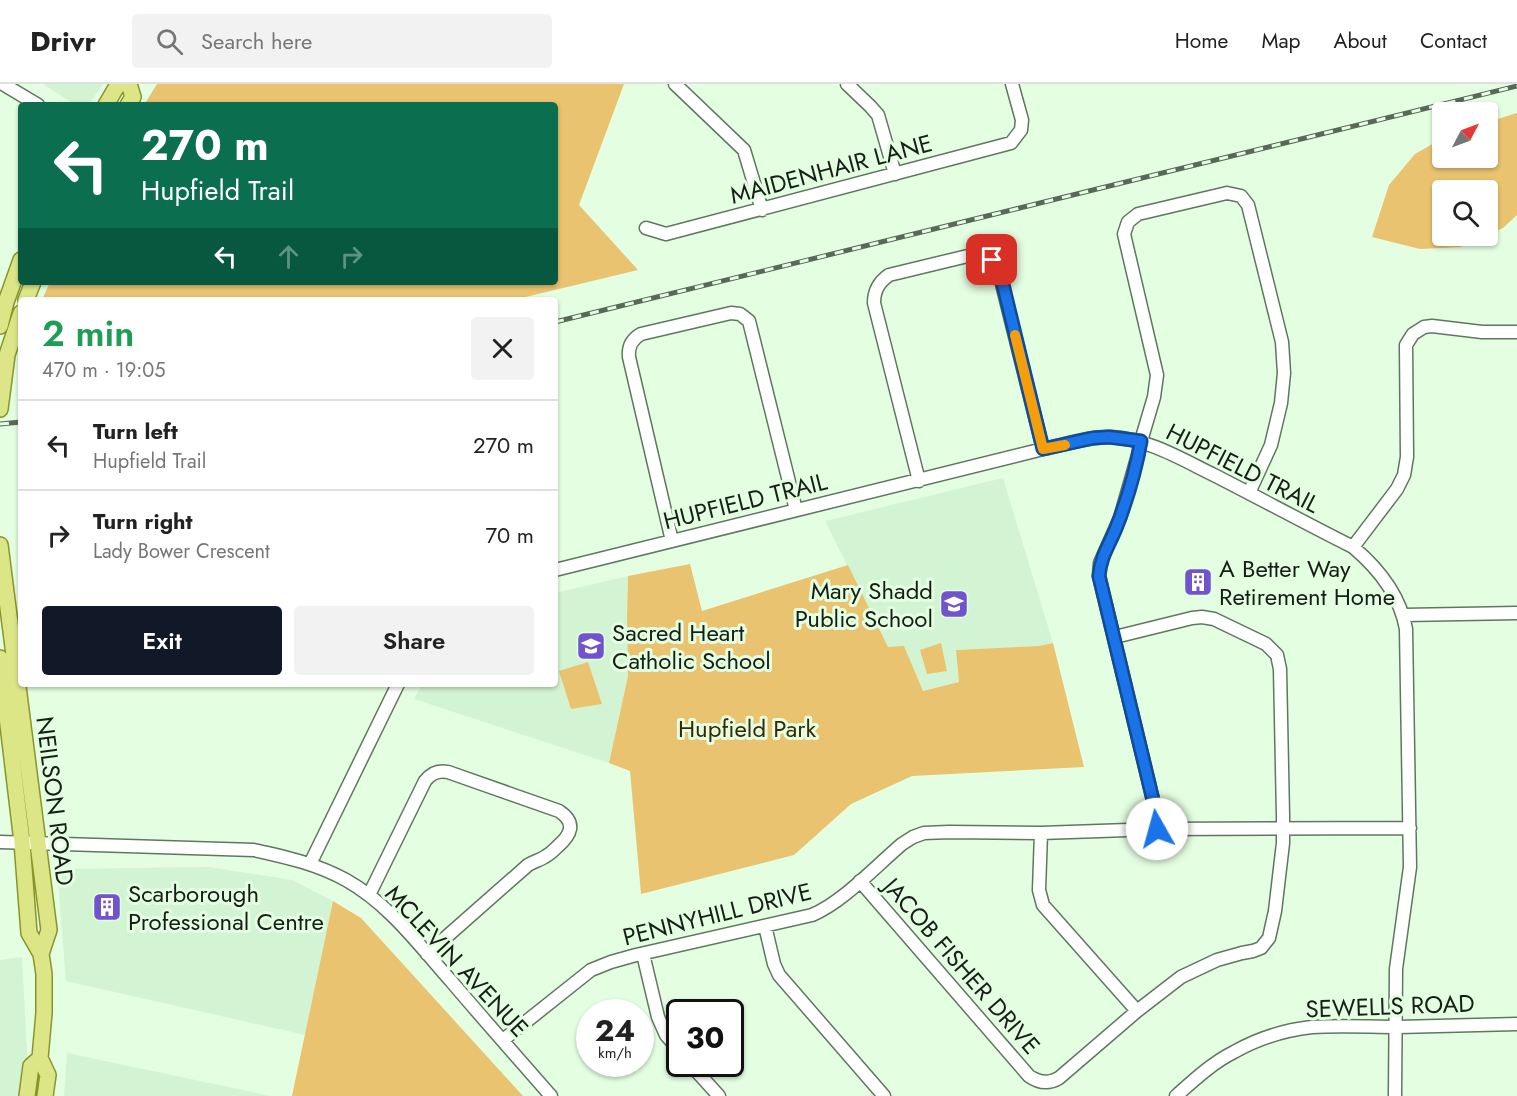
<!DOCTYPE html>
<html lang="en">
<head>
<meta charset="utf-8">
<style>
	body { margin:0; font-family:Jost,sans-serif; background:#f2f2f2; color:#222; height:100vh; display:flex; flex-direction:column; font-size:22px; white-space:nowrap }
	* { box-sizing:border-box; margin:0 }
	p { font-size:20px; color:#767676 }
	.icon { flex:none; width:33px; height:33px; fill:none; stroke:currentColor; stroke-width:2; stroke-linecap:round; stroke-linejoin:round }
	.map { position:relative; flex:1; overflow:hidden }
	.panel { position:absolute; left:18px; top:213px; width:540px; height:390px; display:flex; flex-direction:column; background:#fff; border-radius:6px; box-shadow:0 2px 4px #0004 }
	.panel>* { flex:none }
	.hud { position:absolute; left:18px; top:18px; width:540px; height:183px; border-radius:6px; box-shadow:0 2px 4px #0004; background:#0b6e4f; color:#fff; overflow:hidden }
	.needle { width:39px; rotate:49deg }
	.controls { position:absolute; left:1432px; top:18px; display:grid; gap:12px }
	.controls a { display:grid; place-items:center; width:66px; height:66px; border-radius:6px; background:#fff; box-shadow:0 2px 4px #0004; font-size:30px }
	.speed { position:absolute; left:576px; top:915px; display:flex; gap:12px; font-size:30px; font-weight:700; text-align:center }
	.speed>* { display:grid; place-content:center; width:78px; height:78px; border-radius:50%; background:#fff; box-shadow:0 2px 4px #0004; line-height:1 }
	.speed small { font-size:15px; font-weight:400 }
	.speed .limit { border:3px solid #111; border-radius:9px; background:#fff; color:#111 }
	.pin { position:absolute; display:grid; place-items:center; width:51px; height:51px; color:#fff; margin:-26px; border-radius:12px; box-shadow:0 3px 9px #0006 }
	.me { position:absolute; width:66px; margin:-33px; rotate:353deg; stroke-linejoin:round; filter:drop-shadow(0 0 4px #0008) }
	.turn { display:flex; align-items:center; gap:21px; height:126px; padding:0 24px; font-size:27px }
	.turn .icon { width:78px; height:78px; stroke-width:2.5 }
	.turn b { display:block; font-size:42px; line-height:51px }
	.lanes { display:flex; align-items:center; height:57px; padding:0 24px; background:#0003; justify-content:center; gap:30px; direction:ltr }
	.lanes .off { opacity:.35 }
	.round { display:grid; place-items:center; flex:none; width:63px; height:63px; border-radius:6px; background:#f2f2f2 }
	.head { display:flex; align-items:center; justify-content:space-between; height:102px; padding:0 24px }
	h1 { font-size:36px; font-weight:600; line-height:45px; color:#1e9e55 }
	.button { display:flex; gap:12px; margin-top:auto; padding:12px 24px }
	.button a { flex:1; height:69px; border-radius:6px; background:#111827; color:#fff; font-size:24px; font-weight:600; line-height:69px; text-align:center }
	.button a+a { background:#f2f2f2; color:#222 }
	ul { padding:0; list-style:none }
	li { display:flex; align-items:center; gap:18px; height:90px; padding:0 24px; border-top:2px solid #e0e0e0 }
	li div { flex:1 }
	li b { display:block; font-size:22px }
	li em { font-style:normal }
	header { display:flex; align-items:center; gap:36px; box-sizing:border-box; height:84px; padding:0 30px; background:#fff; border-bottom:2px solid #e0e0e0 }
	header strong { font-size:28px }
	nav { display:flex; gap:33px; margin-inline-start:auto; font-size:21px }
	.search { width:420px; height:54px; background:#f2f2f2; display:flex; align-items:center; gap:15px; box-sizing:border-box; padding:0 21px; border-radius:6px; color:#767676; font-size:22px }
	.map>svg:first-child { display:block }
	.built { fill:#d3f4d2 }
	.green { fill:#e9c370 }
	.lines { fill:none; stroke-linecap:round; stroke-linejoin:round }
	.minor-casing { stroke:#60775f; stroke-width:15 }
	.major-casing { stroke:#89952b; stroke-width:18 }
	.minor { stroke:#fff; stroke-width:12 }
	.major { stroke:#dde687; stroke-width:15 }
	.rail-casing { stroke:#596858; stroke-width:5 }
	.rail { stroke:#e4fee2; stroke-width:3; stroke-dasharray:9; stroke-linecap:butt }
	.route-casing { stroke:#114b97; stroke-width:15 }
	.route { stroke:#1a73e8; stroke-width:10 }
	.slow { stroke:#f59e0b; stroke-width:10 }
	.labels { text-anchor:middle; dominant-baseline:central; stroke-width:6; stroke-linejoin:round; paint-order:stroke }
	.street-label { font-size:24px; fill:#151f15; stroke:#e4fee2 }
	.poi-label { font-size:24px; fill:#151f15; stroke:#e4fee2; text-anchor:start }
	.park-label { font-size:24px; fill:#3a2800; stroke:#e4fee2 }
</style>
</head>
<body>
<header>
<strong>Drivr</strong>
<div class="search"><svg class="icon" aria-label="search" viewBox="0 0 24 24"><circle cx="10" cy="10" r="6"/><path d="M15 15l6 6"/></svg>Search here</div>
<nav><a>Home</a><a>Map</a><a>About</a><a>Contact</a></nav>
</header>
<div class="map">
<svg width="1517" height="1012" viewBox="0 0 1517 1012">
	<rect width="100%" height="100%" fill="#e4fee2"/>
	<path class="built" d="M 43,0 L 103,0 L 90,19 L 75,21 Z
		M 1003,394 L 1053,559 L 1039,562 L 956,566 L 959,598 L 922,607 L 904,562 L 888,564 L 825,437 Z
		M 628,492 L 627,532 L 628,592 L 609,679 L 414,615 L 422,600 L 555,600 L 555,509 Z
		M 209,783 L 292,796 L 333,817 L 305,951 L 66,897 L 57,785 Z
		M 22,873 L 28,986 L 22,1012 L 0,1012 L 0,876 Z
		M 67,969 L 271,1012 L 64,1012 Z"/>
	<path class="green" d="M 157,0 L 624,0 L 579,121 L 638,186 L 513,216 L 42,216 L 50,198 L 555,198 L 555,21 L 144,21 Z
		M 1517,29 L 1517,131 L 1503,144 L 1488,151 L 1488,106 L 1443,106 L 1443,152 L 1486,152 L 1460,163 L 1420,165 L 1372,153 L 1389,101 L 1415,70 L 1443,54 L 1443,74 L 1488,74 L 1488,38 Z
		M 690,480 L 702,527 L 848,481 L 888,563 L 904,562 L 923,607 L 959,598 L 956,566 L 1039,562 L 1053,559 L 1084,683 L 912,692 L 851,720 L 794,771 L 641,810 L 630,687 L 609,679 L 628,592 L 627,532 L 628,492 Z
		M 941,559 L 947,587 L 927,590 L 920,566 Z
		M 588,578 L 602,620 L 571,625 L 559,587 Z
		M 333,817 L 361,834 L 523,1012 L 292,1012 Z"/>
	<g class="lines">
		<g class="minor-casing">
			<path id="minor" d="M 3,0 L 38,21
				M 675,0 L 744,66 L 762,126
				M 847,0 L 870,22 L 878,31 L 895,90
				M 646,144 L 666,150 L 1011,59 L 1021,46 L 1022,36 L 1012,0
				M 919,397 L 874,219 C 874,206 879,198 889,191 L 976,170 C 986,171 992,176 998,184 L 1043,365
				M 672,457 L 629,273 C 628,262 632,255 641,250 L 731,229 L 740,230 L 749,237 L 796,426
				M 1353,463 L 1397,405 L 1404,391 L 1407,373 L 1406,261 L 1413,250 L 1424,243 L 1432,242 L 1482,248 L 1517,248
				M 555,486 L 1043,365 C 1064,361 1090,352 1111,353 C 1149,355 1181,375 1214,391 C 1261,415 1307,440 1353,463 C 1379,485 1400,511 1406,545 L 1410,783 L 1396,885 L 1395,1012
				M 1404,531 L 1517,529
				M 1157,745 L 1153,716 L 1099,492 L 1100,479 L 1120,434 L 1138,371 L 1141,357 L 1154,313 L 1157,291 L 1124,150 L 1128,138 L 1138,130 L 1227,109 L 1241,112 L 1248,121 L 1282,258 L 1284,289 L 1281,319 L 1271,361 L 1249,409
				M 1041,749 L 1039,806 L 1043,821 L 1137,927
				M 0,758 L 254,766 C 286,773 317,780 346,796 C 389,820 419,861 451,897 C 484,936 518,974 551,1012
				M 310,780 L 398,600
				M 860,797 L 1029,992 C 1039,999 1049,1000 1059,994 L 1137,927 L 1181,893 L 1217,876 L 1242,869 L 1253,867 L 1261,864 L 1269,854 L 1275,827 L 1283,759 L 1283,732 L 1280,585 L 1277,571 L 1266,560 L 1214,535 L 1202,533 L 1192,534 L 1115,553
				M 369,811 L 425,697 C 431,689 438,686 448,688 L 559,727 C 577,739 571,751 557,763 C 554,766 550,770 546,772 C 541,776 534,777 528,781 L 427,870
				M 765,842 L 774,880 L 779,891 L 884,1012
				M 643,870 L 658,933 L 666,951 L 680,967
				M 503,956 L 591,886 L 611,878 L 636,871 L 812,831 C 843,818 876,782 902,760 L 913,753 L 924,749 L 949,748 L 1041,749 L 1157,745 L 1410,744
				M 690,980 L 719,1012
				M 1176,1012 C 1194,996 1212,979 1234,968 C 1257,955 1285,946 1312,943 C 1341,941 1370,943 1398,943 C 1438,942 1477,941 1517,940"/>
		</g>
		<g class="major-casing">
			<path id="major" d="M 106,21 L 117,2 L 121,0
				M 128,21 L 133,13 L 129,0
				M 26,216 L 33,198
				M 0,242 L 6,218 L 21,176
				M 0,325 L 7,271 L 21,229
				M 0,461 L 49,846 L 41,870
				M 0,574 L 22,758 L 29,849 L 41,870 L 44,890 L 44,929 L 40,974 L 48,991 L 45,1012
				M 27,1012 L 31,982 L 40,974"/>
		</g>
		<use href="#minor" class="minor"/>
		<use href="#major" class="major"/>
		<g class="rail-casing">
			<path id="rail" d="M 555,238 L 1517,2
				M 0,340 L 21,338"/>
		</g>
		<use href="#rail" class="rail"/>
	</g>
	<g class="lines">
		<g class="route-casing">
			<path id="route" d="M 992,176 L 999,184 L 1043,365 L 1093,354 L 1109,353 L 1141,357 C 1136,385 1128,413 1118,439 C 1111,459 1101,470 1099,492 L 1153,716 L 1157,745"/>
		</g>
		<use href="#route" class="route"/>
		<path class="slow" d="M 1015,251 L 1043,365 L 1065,361"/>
	</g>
	<defs>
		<g id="building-square" transform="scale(1.5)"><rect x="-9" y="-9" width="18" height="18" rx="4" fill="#7153cd" stroke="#e4fee2"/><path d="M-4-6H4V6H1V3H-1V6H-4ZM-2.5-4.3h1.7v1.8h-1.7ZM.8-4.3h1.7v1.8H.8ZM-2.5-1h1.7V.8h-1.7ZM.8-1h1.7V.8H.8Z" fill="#fff"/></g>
		<g id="school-square" transform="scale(1.5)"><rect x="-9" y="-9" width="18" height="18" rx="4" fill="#7153cd" stroke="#e4fee2"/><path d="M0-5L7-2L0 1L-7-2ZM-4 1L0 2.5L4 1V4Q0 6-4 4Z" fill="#fff"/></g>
	</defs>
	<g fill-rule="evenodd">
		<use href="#building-square" x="1198" y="498"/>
		<use href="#school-square" x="954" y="520"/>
		<use href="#school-square" x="591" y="562"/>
		<use href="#building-square" x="107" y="823"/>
	</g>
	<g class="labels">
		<g class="street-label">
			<text transform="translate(831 85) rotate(-15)">MAIDENHAIR LANE</text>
			<text transform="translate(1243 384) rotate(27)">HUPFIELD TRAIL</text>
			<text transform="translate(745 417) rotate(-14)">HUPFIELD TRAIL</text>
			<text transform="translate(55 717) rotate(83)">NEILSON ROAD</text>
			<text transform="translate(717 830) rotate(-14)">PENNYHILL DRIVE</text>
			<text transform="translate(457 877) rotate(47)">MCLEVIN AVENUE</text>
			<text transform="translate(962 882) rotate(49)">JACOB FISHER DRIVE</text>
			<text transform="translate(1390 922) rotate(-2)">SEWELLS ROAD</text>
		</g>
		<g class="poi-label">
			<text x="1219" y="484">A Better Way<tspan x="1219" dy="28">Retirement Home</tspan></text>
			<text x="933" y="506" text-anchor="end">Mary Shadd<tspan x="933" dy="28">Public School</tspan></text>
			<text x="612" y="548">Sacred Heart<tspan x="612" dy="28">Catholic School</tspan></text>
			<text x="128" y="809">Scarborough<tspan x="128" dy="28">Professional Centre</tspan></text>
		</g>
		<g class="park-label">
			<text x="747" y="644">Hupfield Park</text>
		</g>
	</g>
</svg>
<div class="controls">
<a><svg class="needle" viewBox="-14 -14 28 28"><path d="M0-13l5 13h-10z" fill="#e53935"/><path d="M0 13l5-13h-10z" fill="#767676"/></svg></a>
<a><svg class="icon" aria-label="search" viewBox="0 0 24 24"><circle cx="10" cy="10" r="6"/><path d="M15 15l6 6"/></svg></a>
</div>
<div class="speed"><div>24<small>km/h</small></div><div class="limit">30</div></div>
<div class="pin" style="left:992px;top:176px;background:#d93025"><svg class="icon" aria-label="arrive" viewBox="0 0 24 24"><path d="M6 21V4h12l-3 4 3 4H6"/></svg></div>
<svg class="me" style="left:1157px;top:745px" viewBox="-20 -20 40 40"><circle r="19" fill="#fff"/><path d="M0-13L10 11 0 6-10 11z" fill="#1a73e8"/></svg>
<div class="hud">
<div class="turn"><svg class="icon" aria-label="left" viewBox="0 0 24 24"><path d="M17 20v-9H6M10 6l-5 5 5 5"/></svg><div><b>270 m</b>Hupfield Trail</div></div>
<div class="lanes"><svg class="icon" aria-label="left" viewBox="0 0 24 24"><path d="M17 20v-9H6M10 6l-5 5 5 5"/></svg><svg class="icon off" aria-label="ahead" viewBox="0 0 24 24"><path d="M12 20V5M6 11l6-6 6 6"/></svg><svg class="icon off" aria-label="right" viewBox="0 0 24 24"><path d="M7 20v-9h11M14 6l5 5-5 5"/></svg></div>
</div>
<section class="panel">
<div class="head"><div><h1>2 min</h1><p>470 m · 19:05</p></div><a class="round"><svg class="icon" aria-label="close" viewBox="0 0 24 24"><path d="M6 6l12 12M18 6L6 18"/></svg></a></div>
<ul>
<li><svg class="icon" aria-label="left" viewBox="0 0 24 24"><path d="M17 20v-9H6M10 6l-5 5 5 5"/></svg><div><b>Turn left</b><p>Hupfield Trail</p></div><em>270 m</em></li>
<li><svg class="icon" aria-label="right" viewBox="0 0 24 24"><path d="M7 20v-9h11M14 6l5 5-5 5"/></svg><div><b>Turn right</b><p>Lady Bower Crescent</p></div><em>70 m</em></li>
</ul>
<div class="button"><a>Exit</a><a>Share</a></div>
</section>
</div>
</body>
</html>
